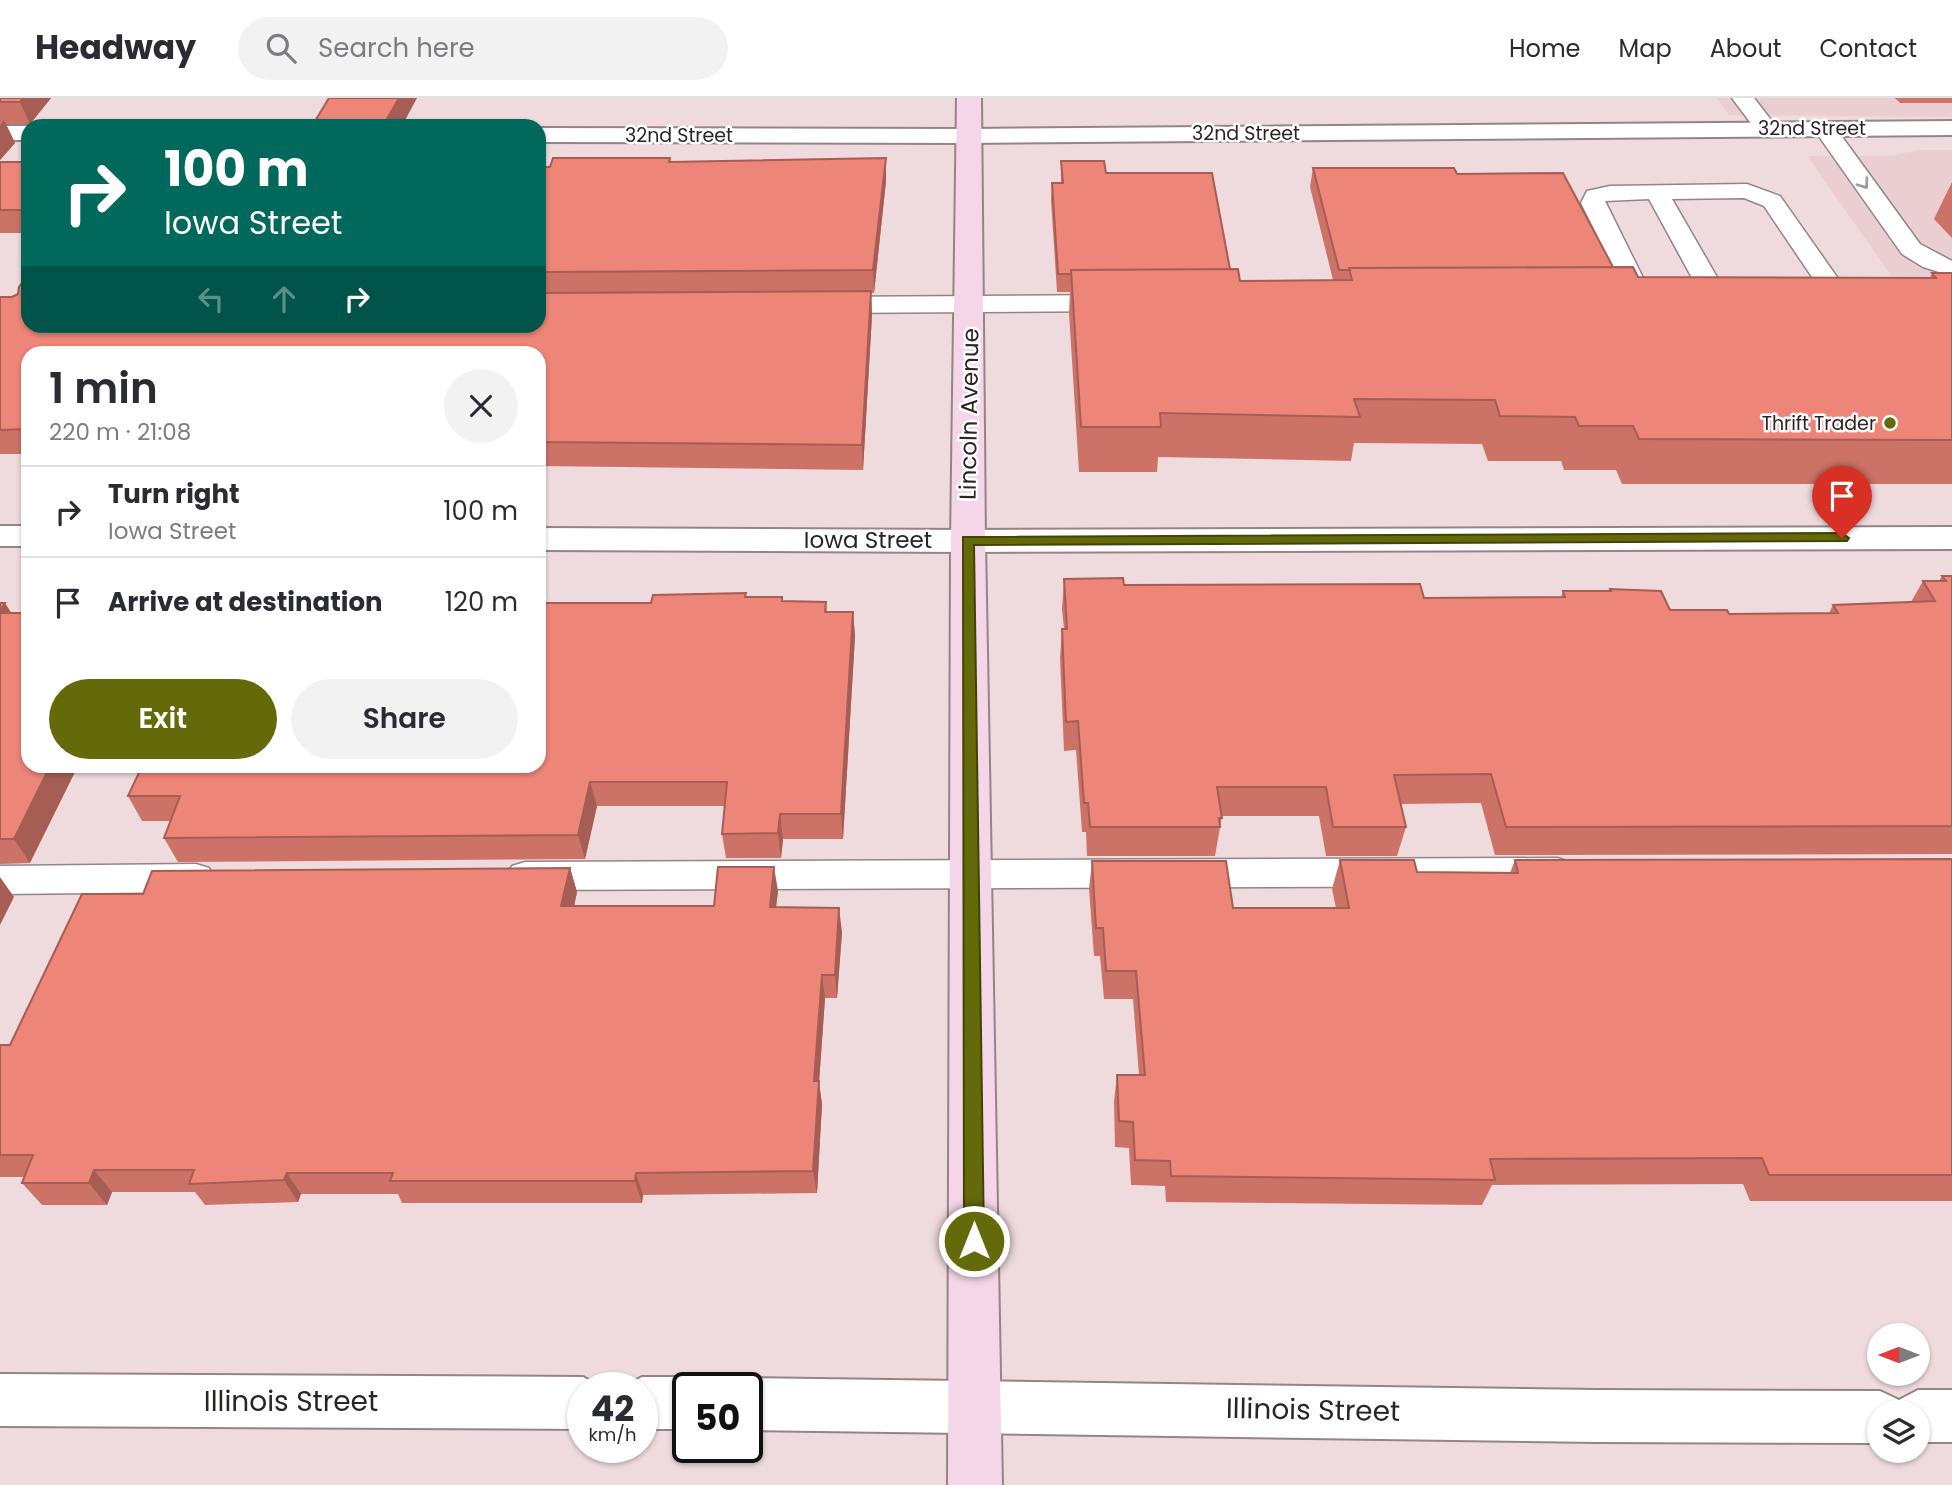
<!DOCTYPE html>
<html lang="en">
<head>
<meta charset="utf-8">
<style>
	body { margin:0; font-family:Poppins,sans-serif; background:#f2f2f3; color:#2b2b33; height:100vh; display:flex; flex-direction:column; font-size:26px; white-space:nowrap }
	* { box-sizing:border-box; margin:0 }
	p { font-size:23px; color:#7c7c81 }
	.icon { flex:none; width:38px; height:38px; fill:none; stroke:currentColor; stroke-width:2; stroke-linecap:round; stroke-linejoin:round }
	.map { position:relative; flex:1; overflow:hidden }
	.drawer { position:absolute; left:21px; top:248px; width:525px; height:427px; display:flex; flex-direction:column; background:#fff; border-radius:21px; box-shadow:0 2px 5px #0004 }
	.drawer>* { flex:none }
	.guide { position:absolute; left:21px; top:21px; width:525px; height:214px; border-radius:21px; box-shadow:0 2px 5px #0004; background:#00695c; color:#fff; overflow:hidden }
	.needle { width:46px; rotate:270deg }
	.fabs { position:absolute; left:1867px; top:1225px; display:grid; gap:14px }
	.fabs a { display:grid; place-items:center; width:63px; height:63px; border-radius:50%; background:#fff; box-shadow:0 2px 5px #0004; font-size:35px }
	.speed { position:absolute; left:567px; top:1274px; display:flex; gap:14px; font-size:35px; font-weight:700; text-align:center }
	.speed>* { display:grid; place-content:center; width:91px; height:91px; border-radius:50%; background:#fff; box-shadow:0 2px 5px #0004; line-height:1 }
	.speed small { font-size:18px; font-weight:400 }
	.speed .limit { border:4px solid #111; border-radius:10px; background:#fff; color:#111 }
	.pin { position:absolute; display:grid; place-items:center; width:60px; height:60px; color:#fff; margin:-72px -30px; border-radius:50% 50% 50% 0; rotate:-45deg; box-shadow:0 0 7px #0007 }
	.pin .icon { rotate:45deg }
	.me { position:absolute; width:77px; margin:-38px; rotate:0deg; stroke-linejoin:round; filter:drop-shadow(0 0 5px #0008) }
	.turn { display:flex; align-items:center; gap:24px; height:147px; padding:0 28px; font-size:32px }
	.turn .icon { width:91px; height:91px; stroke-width:2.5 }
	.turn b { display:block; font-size:49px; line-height:60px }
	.lanes { display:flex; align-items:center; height:66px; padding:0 28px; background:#0003; justify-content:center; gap:35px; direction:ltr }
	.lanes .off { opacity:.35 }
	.round { display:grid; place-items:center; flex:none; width:74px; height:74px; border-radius:37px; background:#f2f2f3 }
	.headline { display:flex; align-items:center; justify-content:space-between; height:119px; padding:0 28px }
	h1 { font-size:42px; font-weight:600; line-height:52px }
	.action { display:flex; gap:14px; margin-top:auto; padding:14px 28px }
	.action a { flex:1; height:80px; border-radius:42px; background:#64690a; color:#fff; font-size:28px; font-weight:600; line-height:80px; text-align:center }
	.action a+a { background:#f2f2f3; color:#2b2b33 }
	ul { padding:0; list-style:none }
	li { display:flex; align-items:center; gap:21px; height:91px; padding:0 28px; border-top:2px solid #e1e1e2 }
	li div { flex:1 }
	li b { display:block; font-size:26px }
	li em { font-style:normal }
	header { display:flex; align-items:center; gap:42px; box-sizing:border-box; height:98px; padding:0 35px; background:#fff; border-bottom:2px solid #e1e1e2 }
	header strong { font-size:33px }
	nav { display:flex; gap:38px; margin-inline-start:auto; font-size:24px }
	.search { width:490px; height:63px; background:#f2f2f3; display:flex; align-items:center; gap:18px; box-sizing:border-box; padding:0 24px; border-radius:38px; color:#7c7c81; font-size:26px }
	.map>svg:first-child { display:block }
	.built { fill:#eaced2 }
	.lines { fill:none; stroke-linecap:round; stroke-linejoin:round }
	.service-casing { stroke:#958486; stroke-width:3 }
	.minor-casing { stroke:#958486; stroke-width:4 }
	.secondary-casing { stroke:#958486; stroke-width:4 }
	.service { fill:#fff; fill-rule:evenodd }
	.minor { fill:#fff; fill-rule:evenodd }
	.secondary { fill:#f5d6e8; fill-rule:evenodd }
	.wall { fill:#cc7267 }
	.shaded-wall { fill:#a65d54 }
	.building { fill:#ed8578; stroke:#a65d54; stroke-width:2 }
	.oneway { stroke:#a09c9d }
	.route { fill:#64690a; stroke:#414406; stroke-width:2 }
	.poi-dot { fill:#64690a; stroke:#fff; stroke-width:2.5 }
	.labels { text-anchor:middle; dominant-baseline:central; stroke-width:5; stroke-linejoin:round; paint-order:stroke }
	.far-street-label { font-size:19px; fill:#2b2425; stroke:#fff }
	.far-poi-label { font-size:19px; fill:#2b2425; stroke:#fff; text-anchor:end }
	.street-label { font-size:23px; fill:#2b2425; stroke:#fff }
	.near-street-label { font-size:28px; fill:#2b2425; stroke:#fff }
</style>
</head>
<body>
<header>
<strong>Headway</strong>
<div class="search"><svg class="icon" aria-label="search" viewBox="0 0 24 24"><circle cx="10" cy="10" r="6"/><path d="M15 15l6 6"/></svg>Search here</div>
<nav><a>Home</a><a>Map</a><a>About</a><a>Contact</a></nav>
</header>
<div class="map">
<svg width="1952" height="1387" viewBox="0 0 1952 1387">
	<rect width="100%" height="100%" fill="#efdbde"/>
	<path class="built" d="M 1717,0 L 1952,0 L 1952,19 L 1729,17 Z
		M 1917,52 L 1952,52 L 1952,196 L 1905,197 L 1807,58 L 1891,58 Z"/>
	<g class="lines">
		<g class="service-casing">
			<path id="service" d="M 1732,0 L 1754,0 L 1778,31 L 1775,36 L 1759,36 Z
				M 1824,23 L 1832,25 L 1920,146 L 1952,163 L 1952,178 L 1923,169 L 1902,156 L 1813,30 L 1816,25 Z
				M 1747,86 L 1780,98 L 1851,199 L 1847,204 L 1838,207 L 1829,204 L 1764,108 L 1744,100 L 1672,101 L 1729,200 L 1725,205 L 1716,208 L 1707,205 L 1703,200 L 1649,101 L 1605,103 L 1653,200 L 1649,205 L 1640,208 L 1631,205 L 1581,105 L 1587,93 L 1610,88 Z
				M 1116,197 L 1125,200 L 1129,205 L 1125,210 L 1116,213 L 826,215 L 817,212 L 813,207 L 817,202 L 826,199 Z
				M 1557,760 L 1570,764 L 1575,774 L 1570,784 L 1557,788 L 525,792 L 512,788 L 507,778 L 512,768 L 525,764 Z
				M 196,766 L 209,770 L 214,780 L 209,790 L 196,794 L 0,796 L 0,768 Z"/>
		</g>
		<g class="minor-casing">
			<path id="minor" d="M 1952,23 L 1952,37 L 969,45 L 539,44 L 539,30 L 969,31 Z
				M 0,28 L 29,28 L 28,42 L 0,42 Z
				M 0,428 L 28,428 L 28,448 L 0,448 Z
				M 1952,429 L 1952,451 L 968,454 L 539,452 L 539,430 L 968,432 Z
				M 0,1276 L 583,1279 L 603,1290 L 583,1290 L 583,1331 L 0,1328 Z
				M 642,1279 L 688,1279 L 706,1287 L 708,1290 L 688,1290 L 688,1331 L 642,1331 L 642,1290 L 622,1290 Z
				M 747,1280 L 1597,1292 L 1880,1293 L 1899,1302 L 1918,1292 L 1952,1292 L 1952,1344 L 1918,1344 L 1918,1314 L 1880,1314 L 1880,1345 L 1597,1344 L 747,1332 L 747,1290 L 728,1290 Z"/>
		</g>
		<g class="secondary-casing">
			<path id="secondary" d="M 957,0 L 981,0 L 985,443 L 1002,1387 L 948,1387 L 951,443 Z"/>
		</g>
		<use href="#service" class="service"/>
		<use href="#minor" class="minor"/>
		<use href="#secondary" class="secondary"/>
	</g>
	<path class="wall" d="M 0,0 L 51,0 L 30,26 L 6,26 L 15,45 L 0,62 Z
		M 1895,0 L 1952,0 L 1952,5 L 1900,5 Z
		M 670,60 L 671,64 L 886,83 L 874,195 L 871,195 L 872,217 L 863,372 L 539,368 L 539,256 L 28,256 L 28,356 L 0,356 L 0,199 L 12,199 L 18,196 L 539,228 L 539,69 Z
		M 1061,63 L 1106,75 L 1230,171 L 1240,183 L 1333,182 L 1310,89 L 1313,70 L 1457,76 L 1613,169 L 1638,179 L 1930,180 L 1932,175 L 1952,175 L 1952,386 L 1622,386 L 1616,372 L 1564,372 L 1561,363 L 1488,363 L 1482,346 L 1354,345 L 1351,363 L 1158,359 L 1157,374 L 1079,374 L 1069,215 L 1070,194 L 1057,194 L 1051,102 L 1052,85 L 1061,85 Z
		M 0,64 L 28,64 L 28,135 L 0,135 Z
		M 1952,84 L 1952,140 L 1934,121 Z
		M 1942,478 L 1952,478 L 1952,756 L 1495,757 L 1481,705 L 1401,706 L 1406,729 L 1397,758 L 1326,758 L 1319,718 L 1222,718 L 1215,758 L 1087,758 L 1086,734 L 1082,734 L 1076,652 L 1064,653 L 1060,560 L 1062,531 L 1064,531 L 1062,511 L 1064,481 L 1124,487 L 1424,500 L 1561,499 L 1563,493 L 1609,493 L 1610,491 L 1670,512 L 1729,516 L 1829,515 L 1833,507 L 1911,504 L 1923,483 L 1939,483 Z
		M 746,495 L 746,499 L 783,503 L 826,504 L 827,514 L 853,514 L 855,538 L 843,741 L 783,741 L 781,760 L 726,760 L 722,736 L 725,708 L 597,708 L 585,761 L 178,764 L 164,740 L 171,723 L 142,723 L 128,698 L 651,505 Z
		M 0,505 L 5,505 L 11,515 L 30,765 L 0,766 Z
		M 1952,761 L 1952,1103 L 1750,1103 L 1743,1086 L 1492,1087 L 1482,1107 L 1166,1104 L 1165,1088 L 1131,1087 L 1129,1050 L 1115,1049 L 1114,1003 L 1117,977 L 1139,977 L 1133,901 L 1104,901 L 1100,858 L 1094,858 L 1089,791 L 1092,763 L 1233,810 L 1336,810 L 1332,791 L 1340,762 L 1417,774 L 1510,775 L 1515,762 Z
		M 570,770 L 577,794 L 574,808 L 714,808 L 778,793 L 776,809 L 842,834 L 837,900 L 825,900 L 819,985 L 822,1006 L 817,1095 L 643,1097 L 642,1105 L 402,1105 L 398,1096 L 301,1096 L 298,1104 L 205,1107 L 195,1094 L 112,1094 L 107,1107 L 42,1107 L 22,1085 L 24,1079 L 0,1079 L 0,947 L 10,947 L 143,796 Z"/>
	<path class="shaded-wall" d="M 23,0 L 51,0 L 30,26 L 20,4 Z
		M 399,0 L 417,0 L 402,28 L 383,28 Z
		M 4,22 L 15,45 L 0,62 L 0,28 Z
		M 886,60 L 886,83 L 874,195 L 873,172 Z
		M 871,193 L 872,217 L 863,372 L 862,347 Z
		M 5,505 L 20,529 L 0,517 L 0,513 Z
		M 853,514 L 855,538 L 843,741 L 841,716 Z
		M 50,668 L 78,668 L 30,765 L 14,741 Z
		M 590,684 L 597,708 L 585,761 L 578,737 Z
		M 780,716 L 783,741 L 781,760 L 778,735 Z
		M 774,769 L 778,793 L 773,833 L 770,809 Z
		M 570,770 L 577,794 L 569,832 L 561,808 Z
		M 0,779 L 14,799 L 0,827 Z
		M 839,810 L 842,834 L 837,900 L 835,877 Z
		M 822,877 L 825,900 L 819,985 L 822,1006 L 817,1095 L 813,1073 L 814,983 Z
		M 94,1072 L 112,1094 L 107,1107 L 89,1085 Z
		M 287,1075 L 301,1096 L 298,1104 L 284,1082 Z
		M 636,1075 L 643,1097 L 642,1105 L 635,1083 Z"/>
	<path class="building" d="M 0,0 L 23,0 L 20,4 L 0,4 Z
		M 329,0 L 399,0 L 383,28 L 312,28 Z
		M 553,60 L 670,60 L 669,64 L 886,60 L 873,172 L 539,174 L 539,69 L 550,69 Z
		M 1061,63 L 1104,63 L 1106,75 L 1212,75 L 1230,171 L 1071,172 L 1071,176 L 1058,176 L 1052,85 L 1063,85 Z
		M 0,64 L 28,64 L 28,112 L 0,112 Z
		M 1313,70 L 1454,70 L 1457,76 L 1563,75 L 1613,169 L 1349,170 L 1350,172 L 1339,172 Z
		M 1633,169 L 1638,179 L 1936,180 L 1932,175 L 1952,175 L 1952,342 L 1639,341 L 1633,328 L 1579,328 L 1575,319 L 1500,318 L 1495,302 L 1354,301 L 1360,319 L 1160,315 L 1161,329 L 1081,329 L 1071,172 L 1238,171 L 1240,183 L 1352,182 L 1349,170 Z
		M 28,177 L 28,228 L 539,228 L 539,195 L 871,193 L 862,347 L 539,344 L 539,256 L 28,256 L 28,331 L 0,332 L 0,199 L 12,199 L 18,196 L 19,189 Z
		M 1942,478 L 1952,478 L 1952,728 L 1506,729 L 1491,676 L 1394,677 L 1406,729 L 1333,729 L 1326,689 L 1217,689 L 1222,720 L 1219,720 L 1220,729 L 1090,729 L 1088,705 L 1084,705 L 1078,623 L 1066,624 L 1062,531 L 1067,531 L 1064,481 L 1123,480 L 1124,487 L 1420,486 L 1424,500 L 1565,499 L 1563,493 L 1611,493 L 1610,491 L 1661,493 L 1670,512 L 1727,512 L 1729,516 L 1838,515 L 1833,507 L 1935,503 L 1923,483 L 1946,483 Z
		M 746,495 L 745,499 L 782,499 L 782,503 L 826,504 L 825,514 L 853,514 L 841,716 L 780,716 L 778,735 L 722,736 L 727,684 L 590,684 L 578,737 L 164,740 L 180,698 L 128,698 L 142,668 L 539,668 L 539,505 L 651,505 L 653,497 Z
		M 0,505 L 5,505 L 0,513 Z
		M 0,515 L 28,515 L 28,668 L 50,668 L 14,741 L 0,741 Z
		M 1952,761 L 1952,1077 L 1769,1077 L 1762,1060 L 1490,1061 L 1495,1082 L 1171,1078 L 1170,1063 L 1135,1062 L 1133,1024 L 1119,1023 L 1117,977 L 1145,977 L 1136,873 L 1106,873 L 1103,830 L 1096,830 L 1092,763 L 1226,763 L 1233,810 L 1349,810 L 1340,762 L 1414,762 L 1417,774 L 1518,775 L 1515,762 Z
		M 718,769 L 774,769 L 770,809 L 839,810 L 835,877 L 822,877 L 814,983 L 819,983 L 813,1073 L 636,1075 L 635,1083 L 390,1083 L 393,1075 L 287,1075 L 284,1082 L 189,1086 L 194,1072 L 94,1072 L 89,1085 L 22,1085 L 33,1057 L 0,1057 L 0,947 L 10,947 L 82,796 L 143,796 L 152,773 L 570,770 L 561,808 L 714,808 Z"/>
	<defs><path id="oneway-chevron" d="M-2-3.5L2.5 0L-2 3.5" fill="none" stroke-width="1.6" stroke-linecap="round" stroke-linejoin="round" transform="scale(1.75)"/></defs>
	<use class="oneway" href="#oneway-chevron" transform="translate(1864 86) rotate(54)"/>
	<path class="route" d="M 1842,435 L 1849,440 L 1847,443 L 974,447 L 984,1143 L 981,1149 L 974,1152 L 967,1149 L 964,1143 L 963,439 Z"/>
	<circle class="poi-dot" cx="1890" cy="325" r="7"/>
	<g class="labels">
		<g class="far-street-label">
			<text x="1812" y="30">32nd Street</text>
			<text x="1246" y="35">32nd Street</text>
			<text x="679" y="37">32nd Street</text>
		</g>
		<g class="far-poi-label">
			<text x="1876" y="325">Thrift Trader</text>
		</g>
		<g class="street-label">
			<text transform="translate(969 316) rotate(-89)">Lincoln Avenue</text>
			<text x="868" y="442">Iowa Street</text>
		</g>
		<g class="near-street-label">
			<text x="291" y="1303">Illinois Street</text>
			<text transform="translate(1313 1312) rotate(1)">Illinois Street</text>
		</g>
	</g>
</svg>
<div class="fabs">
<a><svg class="needle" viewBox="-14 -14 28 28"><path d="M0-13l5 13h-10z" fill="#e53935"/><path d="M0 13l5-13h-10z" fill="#7c7c81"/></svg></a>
<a><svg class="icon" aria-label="layers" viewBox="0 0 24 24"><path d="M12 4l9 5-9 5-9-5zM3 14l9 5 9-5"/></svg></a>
</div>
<div class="speed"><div>42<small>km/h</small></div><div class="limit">50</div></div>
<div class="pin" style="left:1842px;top:440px;background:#d93025"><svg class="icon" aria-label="arrive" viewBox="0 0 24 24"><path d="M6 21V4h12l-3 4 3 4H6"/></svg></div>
<svg class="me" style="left:974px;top:1143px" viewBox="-20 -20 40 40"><circle r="17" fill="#64690a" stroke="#fff" stroke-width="3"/><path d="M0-11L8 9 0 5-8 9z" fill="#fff"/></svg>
<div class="guide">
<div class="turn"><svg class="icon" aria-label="right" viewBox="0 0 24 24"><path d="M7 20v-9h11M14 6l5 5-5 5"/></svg><div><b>100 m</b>Iowa Street</div></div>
<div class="lanes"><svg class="icon off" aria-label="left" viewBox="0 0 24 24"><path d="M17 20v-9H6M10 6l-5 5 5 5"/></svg><svg class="icon off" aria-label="ahead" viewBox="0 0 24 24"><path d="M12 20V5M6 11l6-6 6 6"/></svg><svg class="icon" aria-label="right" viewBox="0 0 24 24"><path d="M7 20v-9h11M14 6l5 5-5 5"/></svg></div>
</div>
<section class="drawer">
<div class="headline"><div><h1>1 min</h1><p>220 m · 21:08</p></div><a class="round"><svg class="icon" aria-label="close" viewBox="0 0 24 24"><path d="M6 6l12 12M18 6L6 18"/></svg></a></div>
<ul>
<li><svg class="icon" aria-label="right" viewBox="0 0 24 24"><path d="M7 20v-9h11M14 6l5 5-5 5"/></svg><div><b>Turn right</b><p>Iowa Street</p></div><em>100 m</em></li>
<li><svg class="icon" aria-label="arrive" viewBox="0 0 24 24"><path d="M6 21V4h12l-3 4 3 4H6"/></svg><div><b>Arrive at destination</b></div><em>120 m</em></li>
</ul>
<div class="action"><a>Exit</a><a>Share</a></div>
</section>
</div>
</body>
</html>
